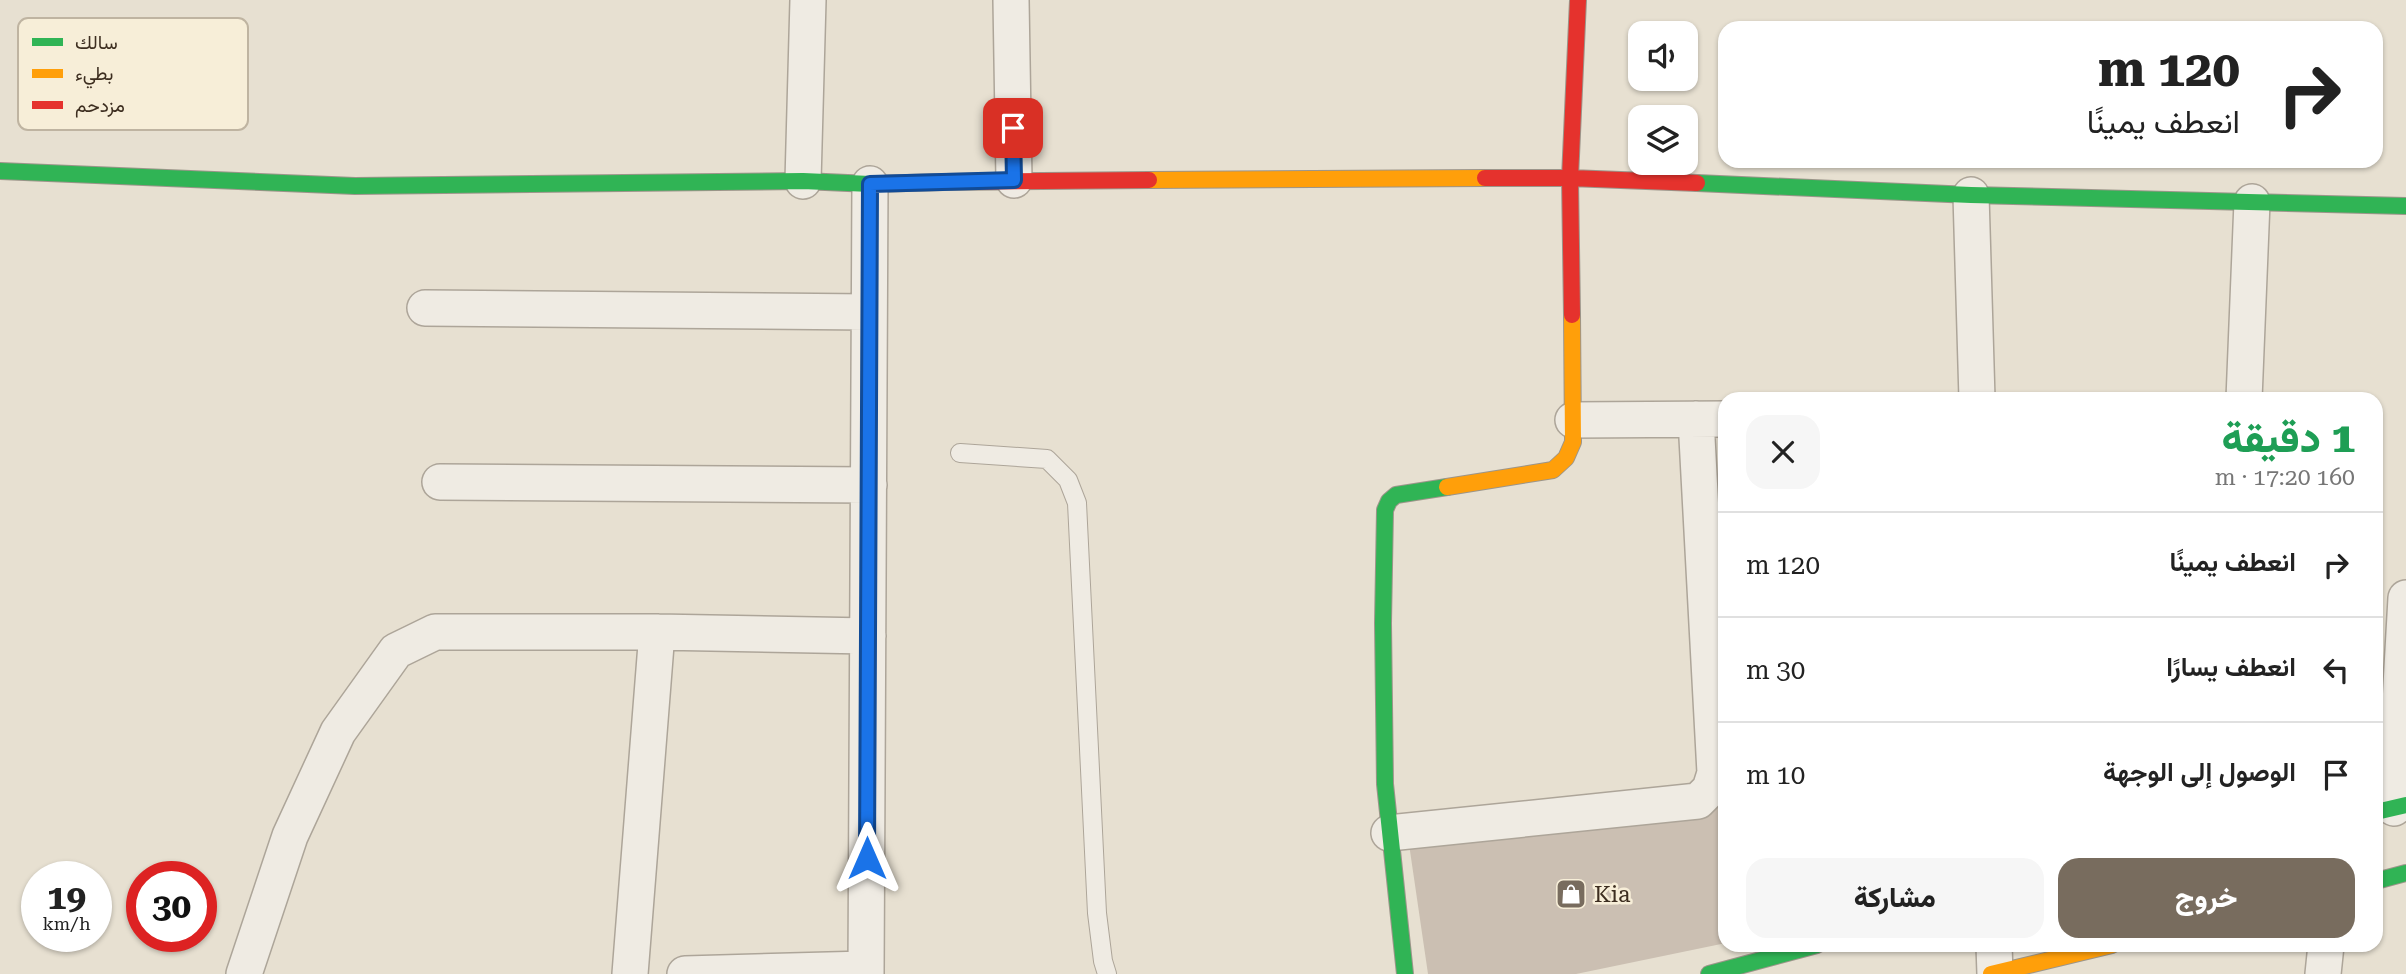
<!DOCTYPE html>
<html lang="ar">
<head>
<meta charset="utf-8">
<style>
	body { margin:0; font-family:"Roboto Serif",Vazirmatn,serif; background:#f6f6f6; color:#222; direction:rtl; height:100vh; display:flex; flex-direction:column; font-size:26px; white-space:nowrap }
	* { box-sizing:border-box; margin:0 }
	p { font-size:23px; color:#767676 }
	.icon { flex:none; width:38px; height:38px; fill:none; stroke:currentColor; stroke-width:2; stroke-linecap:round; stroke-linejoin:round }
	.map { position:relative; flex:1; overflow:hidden; direction:ltr }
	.drawer { position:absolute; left:1718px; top:392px; width:665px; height:560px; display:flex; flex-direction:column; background:#fff; border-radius:21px; box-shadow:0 2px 5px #0004; direction:rtl }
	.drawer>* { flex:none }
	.hud { position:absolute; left:1718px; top:21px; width:665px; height:147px; border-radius:21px; box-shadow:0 2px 5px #0004; direction:rtl; background:#fff; color:#222; overflow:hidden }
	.tools { position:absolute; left:1628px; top:21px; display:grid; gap:14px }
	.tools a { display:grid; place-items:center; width:70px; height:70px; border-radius:14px; background:#fff; box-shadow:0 2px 5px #0004; font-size:35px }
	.speed { position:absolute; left:21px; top:861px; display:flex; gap:14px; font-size:35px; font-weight:700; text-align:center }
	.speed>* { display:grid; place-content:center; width:91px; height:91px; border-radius:50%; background:#fff; box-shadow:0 2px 5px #0004; line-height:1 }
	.speed small { font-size:18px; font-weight:400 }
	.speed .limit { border:10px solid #d22; background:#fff; color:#111 }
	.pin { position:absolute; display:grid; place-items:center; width:60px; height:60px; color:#fff; margin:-30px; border-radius:14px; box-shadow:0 4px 10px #0006 }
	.me { position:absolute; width:77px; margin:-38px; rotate:0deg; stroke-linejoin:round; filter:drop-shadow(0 0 5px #0008) }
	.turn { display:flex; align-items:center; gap:24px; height:147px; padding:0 28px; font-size:32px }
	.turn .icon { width:91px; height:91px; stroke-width:2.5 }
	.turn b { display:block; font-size:49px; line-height:60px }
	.round { display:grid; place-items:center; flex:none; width:74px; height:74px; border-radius:21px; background:#f6f6f6 }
	.headline { display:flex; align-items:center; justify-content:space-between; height:119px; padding:0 28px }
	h1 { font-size:42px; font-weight:800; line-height:52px; color:#1e9e55 }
	.button { display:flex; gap:14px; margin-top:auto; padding:14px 28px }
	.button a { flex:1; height:80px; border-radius:21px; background:#786c5e; color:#fff; font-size:28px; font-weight:800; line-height:80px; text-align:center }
	.button a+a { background:#f6f6f6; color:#222 }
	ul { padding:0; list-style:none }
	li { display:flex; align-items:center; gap:21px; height:105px; padding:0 28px; border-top:2px solid #e0e0e0 }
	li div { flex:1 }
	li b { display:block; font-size:26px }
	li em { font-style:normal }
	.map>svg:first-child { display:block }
	.building { fill:#cbbfb2 }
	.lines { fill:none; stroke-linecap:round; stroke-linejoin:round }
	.lane-casing { stroke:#ada599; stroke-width:20 }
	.street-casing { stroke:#ada599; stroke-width:38 }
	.fast-casing { stroke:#9c958a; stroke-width:18 }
	.slow-casing { stroke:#9c958a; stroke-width:18 }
	.jam-casing { stroke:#9c958a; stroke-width:18 }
	.lane { stroke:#efebe3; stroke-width:18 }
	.street { stroke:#efebe3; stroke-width:35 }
	.fast { stroke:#30b455; stroke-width:16 }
	.slow { stroke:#ff9f0a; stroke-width:16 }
	.jam { stroke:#e5322d; stroke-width:16 }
	.route-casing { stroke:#114b97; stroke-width:18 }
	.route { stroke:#1a73e8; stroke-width:12 }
	.labels { text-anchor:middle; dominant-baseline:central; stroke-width:5; stroke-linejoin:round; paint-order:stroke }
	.poi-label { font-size:23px; fill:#3d2e20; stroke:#f7eed8; text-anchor:start }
	.key { fill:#f7eed8; stroke:#bfb4a1; stroke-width:2 }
	.key-label { font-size:19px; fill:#3d2e20 }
</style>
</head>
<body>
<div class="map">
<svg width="2406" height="974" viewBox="0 0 2406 974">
	<rect width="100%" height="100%" fill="#e7e0d1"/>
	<path class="building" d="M 1726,806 L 1726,943 L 1576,974 L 1428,974 L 1409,844 Z"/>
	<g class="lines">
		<g class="lane-casing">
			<path id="lane" d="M 960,453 L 1047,459 L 1068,480 L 1077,503 L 1097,913 L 1103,961 L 1107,974"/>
		</g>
		<g class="street-casing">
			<path id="street" d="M 1011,0 L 1014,180
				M 803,181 L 808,0
				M 1971,195 L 1977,399
				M 425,308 L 869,312
				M 2244,399 L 2252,202
				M 1573,420 L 1726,419
				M 440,482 L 869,485
				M 2394,808 L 2406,598
				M 1389,833 L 1698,801 L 1710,789 L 1715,773 L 1696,419
				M 1994,945 L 1995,974
				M 244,974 L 290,836 L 338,732 L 396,651 L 435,632 L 657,632 L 868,636
				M 630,974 L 657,632
				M 685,974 L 866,969
				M 866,974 L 870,184
				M 2323,974 L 2326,945"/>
		</g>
		<g class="fast-casing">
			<path id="fast" d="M 0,171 L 355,186 L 803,181 L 870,184 L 944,182
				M 1697,183 L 1971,195 L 2406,206
				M 2376,812 L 2406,805
				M 2376,881 L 2406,873
				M 1405,974 L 1385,784 L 1383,623 L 1385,510 L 1389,501 L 1396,495 L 1447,487
				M 1709,974 L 1817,945"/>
		</g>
		<g class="slow-casing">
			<path id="slow" d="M 1149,180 L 1485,178
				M 1447,487 L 1553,470 L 1566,458 L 1573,442 L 1572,315
				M 1991,974 L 2112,945"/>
		</g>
		<g class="jam-casing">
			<path id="jam" d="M 1485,178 L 1570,178 L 1697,183
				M 944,182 L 1149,180
				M 1572,315 L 1570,178 L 1578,0"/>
		</g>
		<use href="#lane" class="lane"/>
		<use href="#street" class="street"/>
		<use href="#fast" class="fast"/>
		<use href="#slow" class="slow"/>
		<use href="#jam" class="jam"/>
	</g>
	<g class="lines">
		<g class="route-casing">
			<path id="route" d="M 867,858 L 870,184 L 1014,180 L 1013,128"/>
		</g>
		<use href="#route" class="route"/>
	</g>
	<defs>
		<g id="shop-square" transform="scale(1.575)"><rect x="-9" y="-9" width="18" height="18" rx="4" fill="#786c5e" stroke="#f7eed8"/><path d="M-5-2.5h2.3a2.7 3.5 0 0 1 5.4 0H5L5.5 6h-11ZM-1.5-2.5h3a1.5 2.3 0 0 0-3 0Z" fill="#fff"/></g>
	</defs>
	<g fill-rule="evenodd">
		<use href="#shop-square" x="1571" y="894"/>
	</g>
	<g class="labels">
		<g class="poi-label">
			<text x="1594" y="894">Kia</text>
		</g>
	</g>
	<rect x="18" y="18" width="230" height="112" rx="10" class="key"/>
	<rect x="32" y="38" width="31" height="8" fill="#30b455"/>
	<rect x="32" y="69" width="31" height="9" fill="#ff9f0a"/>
	<rect x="32" y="101" width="31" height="8" fill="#e5322d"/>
	<g class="key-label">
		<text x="75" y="49">سالك</text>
		<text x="75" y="80">بطيء</text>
		<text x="75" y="112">مزدحم</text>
	</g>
</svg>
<div class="tools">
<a><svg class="icon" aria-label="sound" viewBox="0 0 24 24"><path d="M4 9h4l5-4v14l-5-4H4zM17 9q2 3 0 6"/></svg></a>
<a><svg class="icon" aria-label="layers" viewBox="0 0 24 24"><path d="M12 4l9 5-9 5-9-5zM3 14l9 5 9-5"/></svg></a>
</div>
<div class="speed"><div>19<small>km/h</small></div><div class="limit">30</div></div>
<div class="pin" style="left:1013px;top:128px;background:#d93025"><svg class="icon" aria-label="arrive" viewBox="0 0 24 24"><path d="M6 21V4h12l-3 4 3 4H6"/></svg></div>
<svg class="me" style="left:867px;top:858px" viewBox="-20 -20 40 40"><path d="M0-17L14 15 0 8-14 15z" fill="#1a73e8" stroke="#fff" stroke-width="4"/></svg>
<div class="hud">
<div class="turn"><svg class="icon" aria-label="right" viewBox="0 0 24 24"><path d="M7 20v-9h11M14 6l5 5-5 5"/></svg><div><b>120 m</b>انعطف يمينًا</div></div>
</div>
<section class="drawer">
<div class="headline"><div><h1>1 دقيقة</h1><p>160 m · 17:20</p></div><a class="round"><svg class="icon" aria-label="close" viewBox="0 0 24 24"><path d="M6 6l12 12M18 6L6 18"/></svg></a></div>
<ul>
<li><svg class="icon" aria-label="right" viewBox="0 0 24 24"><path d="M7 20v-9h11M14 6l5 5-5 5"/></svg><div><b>انعطف يمينًا</b></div><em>120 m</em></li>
<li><svg class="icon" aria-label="left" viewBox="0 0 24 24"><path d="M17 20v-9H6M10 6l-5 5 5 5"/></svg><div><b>انعطف يسارًا</b></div><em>30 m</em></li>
<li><svg class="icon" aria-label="arrive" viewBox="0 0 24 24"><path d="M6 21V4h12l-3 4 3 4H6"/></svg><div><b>الوصول إلى الوجهة</b></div><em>10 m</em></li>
</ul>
<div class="button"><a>خروج</a><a>مشاركة</a></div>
</section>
</div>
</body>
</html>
